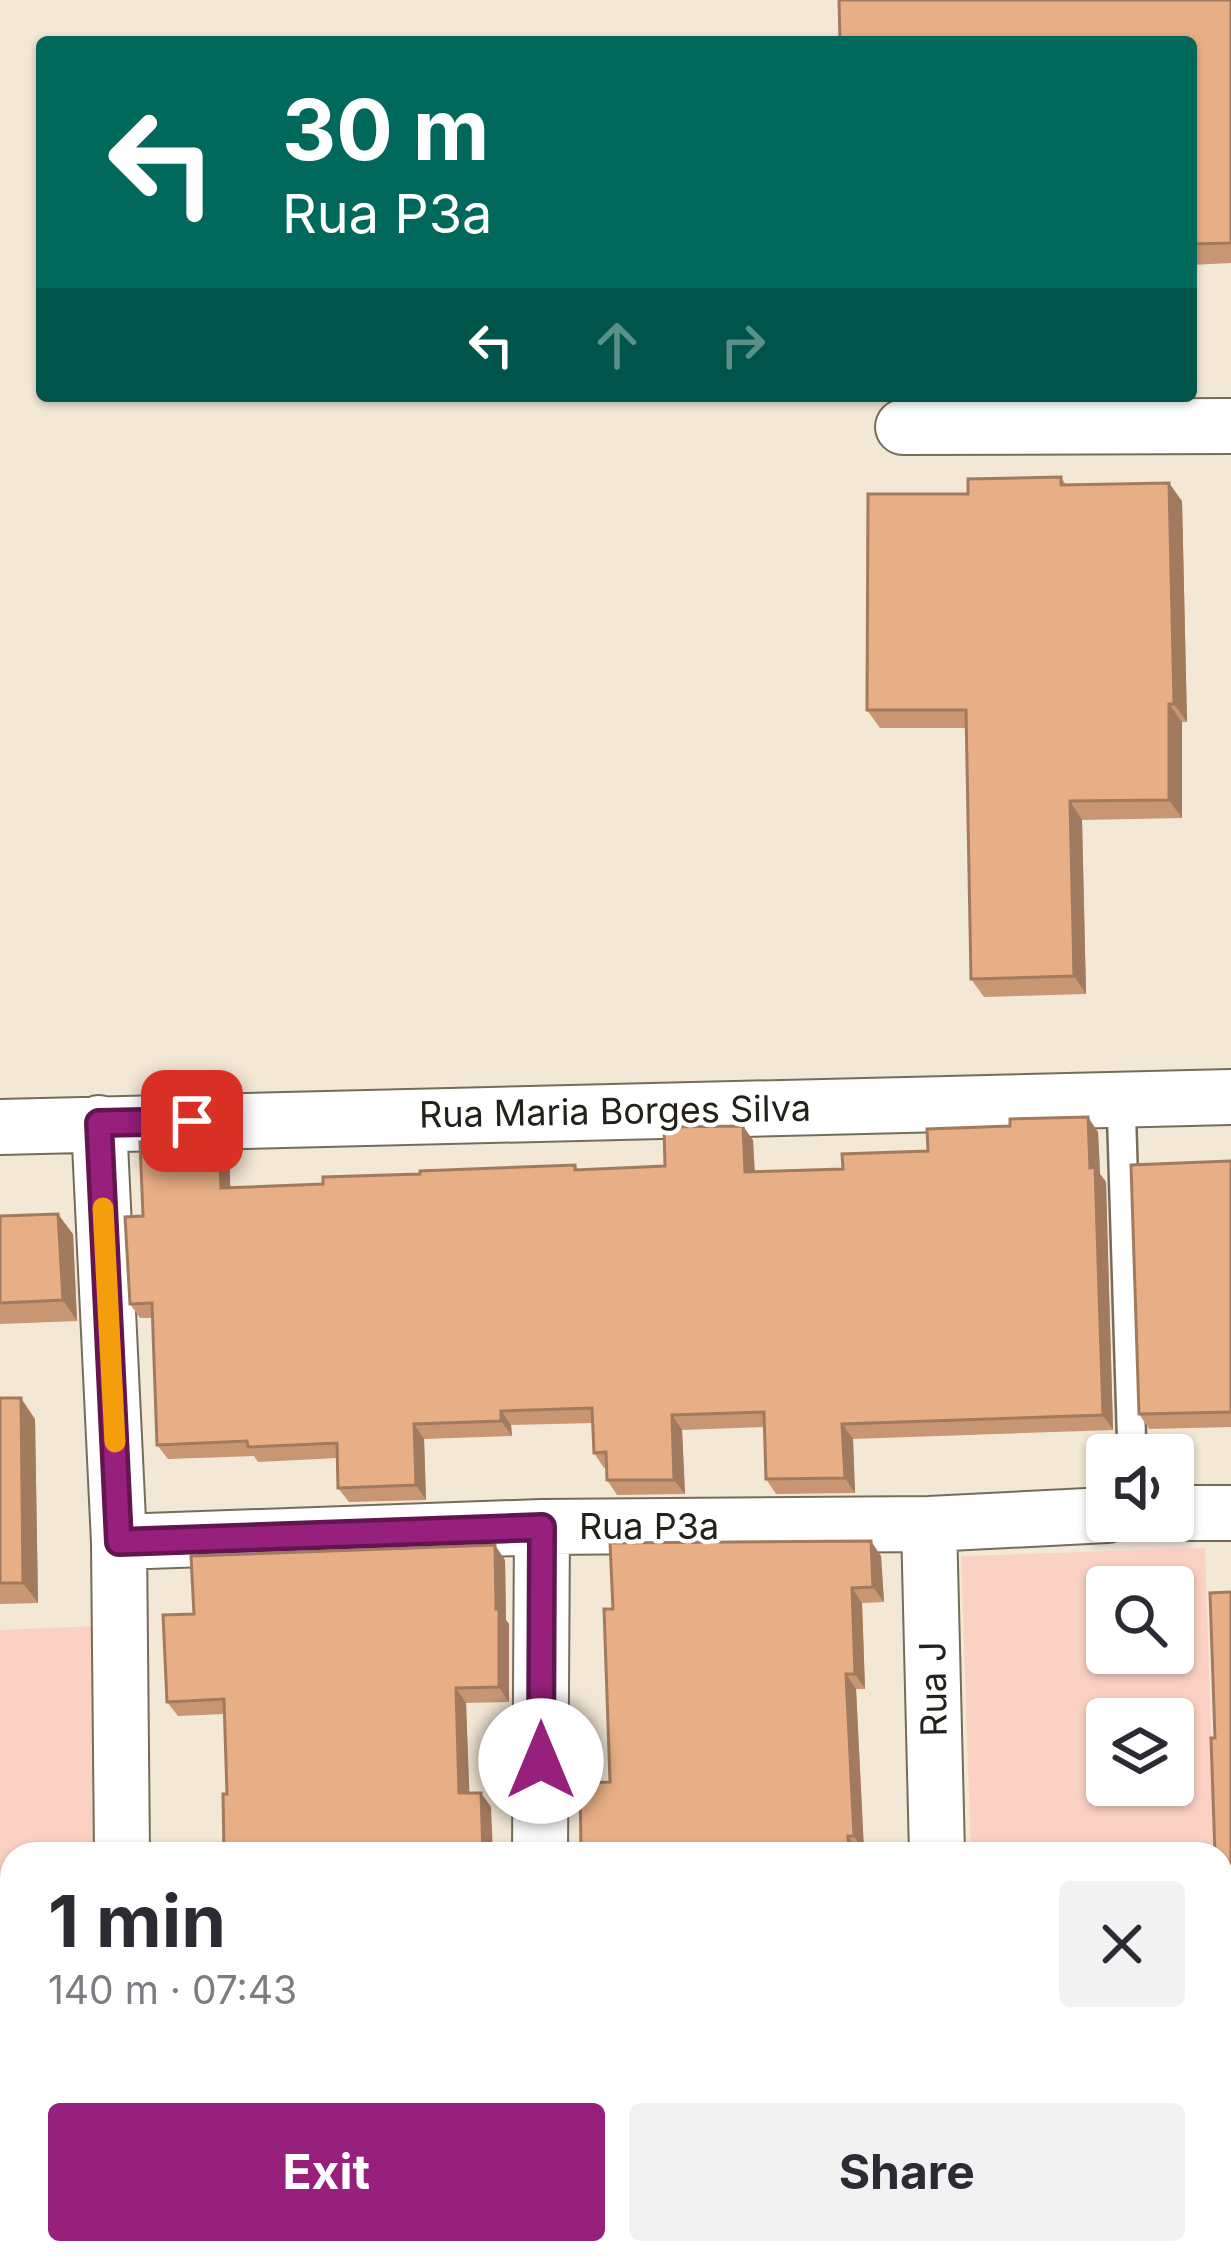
<!DOCTYPE html>
<html lang="en">
<head>
<meta charset="utf-8">
<style>
	body { margin:0; font-family:Inter,sans-serif; background:#f2f2f3; color:#2b2b33; height:100vh; display:flex; flex-direction:column; font-size:45px; white-space:nowrap }
	* { box-sizing:border-box; margin:0 }
	p { font-size:39px; color:#7c7c81 }
	.icon { flex:none; width:66px; height:66px; fill:none; stroke:currentColor; stroke-width:2; stroke-linecap:round; stroke-linejoin:round }
	.map { position:relative; flex:1; overflow:hidden }
	.sheet { position:absolute; left:0px; top:1842px; width:1233px; height:423px; display:flex; flex-direction:column; background:#fff; border-radius:36px 36px 0 0; box-shadow:0 3px 9px #0004 }
	.sheet>* { flex:none }
	.guide { position:absolute; left:36px; top:36px; width:1161px; height:366px; border-radius:12px; box-shadow:0 3px 9px #0004; background:#00695c; color:#fff; overflow:hidden }
	.controls { position:absolute; left:1086px; top:1434px; display:grid; gap:24px }
	.controls a { display:grid; place-items:center; width:108px; height:108px; border-radius:12px; background:#fff; box-shadow:0 3px 9px #0004; font-size:60px }
	.pin { position:absolute; display:grid; place-items:center; width:102px; height:102px; color:#fff; margin:-51px; border-radius:24px; box-shadow:0 6px 18px #0006 }
	.me { position:absolute; width:132px; margin:-66px; rotate:0deg; stroke-linejoin:round; filter:drop-shadow(0 0 9px #0008) }
	.turn { display:flex; align-items:center; gap:42px; height:252px; padding:0 48px; font-size:54px }
	.turn .icon { width:156px; height:156px; stroke-width:2.5 }
	.turn b { display:block; font-size:84px; line-height:102px }
	.lanes { display:flex; align-items:center; height:114px; padding:0 48px; background:#0003; justify-content:center; gap:60px; direction:ltr }
	.lanes .off { opacity:.35 }
	.round { display:grid; place-items:center; flex:none; width:126px; height:126px; border-radius:12px; background:#f2f2f3 }
	.summary { display:flex; align-items:center; justify-content:space-between; height:204px; padding:0 48px }
	h1 { font-size:72px; font-weight:700; line-height:90px }
	.action { display:flex; gap:24px; margin-top:auto; padding:24px 48px }
	.action a { flex:1; height:138px; border-radius:12px; background:#96207c; color:#fff; font-size:48px; font-weight:700; line-height:138px; text-align:center }
	.action a+a { background:#f2f2f3; color:#2b2b33 }
	.map>svg:first-child { display:block }
	.green { fill:#fbd1c4; fill-rule:evenodd }
	.lines { fill:none; stroke-linecap:round; stroke-linejoin:round }
	.service-casing { stroke:#766c5c; stroke-width:32 }
	.minor-casing { stroke:#766c5c; stroke-width:58 }
	.service { stroke:#fff; stroke-width:27 }
	.minor { stroke:#fff; stroke-width:54 }
	.wall { fill:#c89673 }
	.shaded-wall { fill:#a27a5e }
	.building { fill:#e8af86; stroke:#a27a5e; stroke-width:3 }
	.route-casing { stroke:#621551; stroke-width:30 }
	.route { stroke:#96207c; stroke-width:21 }
	.slow { stroke:#f59e0b; stroke-width:21 }
	.labels { text-anchor:middle; dominant-baseline:central; stroke-width:9; stroke-linejoin:round; paint-order:stroke }
	.street-label { font-size:36px; fill:#24201a; stroke:#fff }
</style>
</head>
<body>
<div class="map">
<svg width="1231" height="2263" viewBox="0 0 1231 2263">
	<rect width="100%" height="100%" fill="#f3e7d6"/>
	<path class="green" d="M 1205,1548 L 1215,1854 L 971,1854 L 961,1556 ZM 1107,1587 L 1173,1587 L 1173,1653 L 1107,1653 ZM 1107,1719 L 1173,1719 L 1173,1785 L 1107,1785 Z
		M 97,1626 L 102,1854 L 12,1854 L 12,2051 L 0,2052 L 0,1630 Z
		M 12,2071 L 12,2253 L 53,2253 L 54,2263 L 0,2263 L 0,2072 Z"/>
	<g class="lines">
		<g class="service-casing">
			<path id="service" d="M 1121,1099 L 1132,1455"/>
		</g>
		<g class="minor-casing">
			<path id="minor" d="M 903,427 L 1231,426
				M 99,1123 L 119,1542 L 122,1854
				M 0,1127 L 1231,1097
				M 1173,1513 L 1231,1513
				M 929,1524 L 937,1854
				M 119,1542 L 542,1527 L 929,1524 L 1107,1515
				M 540,1854 L 542,1527
				M 1221,1952 L 1231,1952
				M 129,2253 L 130,2263
				M 541,2253 L 542,2263
				M 942,2253 L 942,2263"/>
		</g>
		<use href="#service" class="service"/>
		<use href="#minor" class="minor"/>
	</g>
	<path class="wall" d="M 1231,0 L 1231,263 L 1191,265 L 1191,42 Z
		M 1061,477 L 1066,485 L 1182,501 L 1187,722 L 1182,722 L 1182,818 L 1082,820 L 1086,994 L 984,997 L 971,979 L 966,728 L 880,728 L 867,710 L 968,494 Z
		M 1098,1132 L 1100,1174 L 1106,1182 L 1113,1430 L 853,1439 L 855,1493 L 776,1494 L 766,1479 L 764,1427 L 682,1430 L 685,1494 L 617,1495 L 607,1480 L 606,1467 L 604,1468 L 594,1453 L 593,1423 L 511,1425 L 512,1436 L 424,1439 L 426,1500 L 349,1502 L 338,1488 L 338,1458 L 258,1462 L 254,1456 L 168,1459 L 157,1445 L 153,1318 L 140,1318 L 130,1304 L 143,1216 L 219,1140 L 229,1154 L 230,1187 L 323,1184 L 420,1174 L 575,1165 L 578,1169 L 665,1166 L 753,1140 L 755,1172 L 843,1169 L 928,1151 Z
		M 1231,1161 L 1231,1427 L 1149,1429 L 1139,1414 Z
		M 0,1216 L 73,1234 L 77,1321 L 0,1324 Z
		M 0,1398 L 35,1419 L 38,1603 L 0,1604 Z
		M 881,1556 L 884,1602 L 862,1603 L 865,1689 L 856,1689 L 864,1851 L 858,1851 L 859,1854 L 582,1854 L 581,1852 L 610,1782 L 613,1609 Z
		M 505,1560 L 506,1620 L 509,1624 L 509,1702 L 466,1703 L 469,1793 L 481,1793 L 491,1807 L 227,1794 L 224,1714 L 178,1716 L 167,1702 L 194,1614 Z
		M 1231,1592 L 1231,1884 L 1226,1885 L 1221,1877 L 1215,1738 Z
		M 1231,2003 L 1231,2258 L 1226,2258 L 1226,2263 L 1053,2263 L 1050,2259 L 1221,2253 L 1221,2004 Z
		M 589,2253 L 887,2253 L 887,2263 L 595,2261 Z"/>
	<path class="shaded-wall" d="M 1169,483 L 1182,501 L 1187,722 L 1174,704 Z
		M 1169,704 L 1182,722 L 1182,818 L 1169,800 Z
		M 1070,801 L 1082,820 L 1086,994 L 1074,976 Z
		M 1088,1117 L 1098,1132 L 1100,1174 L 1106,1182 L 1113,1430 L 1103,1415 Z
		M 743,1126 L 753,1140 L 755,1187 L 745,1172 Z
		M 219,1140 L 229,1154 L 231,1202 L 221,1188 Z
		M 58,1214 L 73,1234 L 77,1321 L 63,1300 Z
		M 21,1398 L 35,1419 L 38,1603 L 23,1583 Z
		M 501,1411 L 511,1425 L 512,1436 L 501,1421 Z
		M 672,1415 L 682,1430 L 685,1494 L 674,1480 Z
		M 414,1424 L 424,1439 L 426,1500 L 416,1485 Z
		M 842,1424 L 853,1439 L 855,1493 L 845,1478 Z
		M 871,1541 L 881,1556 L 884,1602 L 873,1587 Z
		M 495,1545 L 505,1560 L 506,1620 L 509,1624 L 509,1702 L 499,1687 Z
		M 852,1588 L 862,1603 L 865,1689 L 855,1674 Z
		M 846,1674 L 856,1689 L 864,1851 L 854,1836 Z
		M 456,1688 L 466,1703 L 470,1808 L 459,1793 Z
		M 481,1793 L 491,1807 L 493,1854 L 483,1854 Z
		M 848,1836 L 858,1851 L 859,1854 L 849,1854 Z
		M 1221,2251 L 1226,2258 L 1226,2263 L 1222,2263 L 1216,2255 L 1216,2253 L 1221,2253 Z
		M 472,2253 L 482,2253 L 482,2263 L 472,2263 Z
		M 877,2253 L 887,2253 L 887,2263 L 877,2263 Z"/>
	<path class="building" d="M 839,0 L 1231,0 L 1231,243 L 1191,244 L 1191,42 L 840,42 Z
		M 1061,477 L 1061,485 L 1169,483 L 1174,704 L 1169,704 L 1169,800 L 1070,801 L 1074,976 L 971,979 L 966,710 L 867,710 L 868,494 L 968,494 L 968,479 Z
		M 1088,1117 L 1090,1168 L 1095,1167 L 1103,1415 L 842,1424 L 845,1478 L 766,1479 L 764,1412 L 672,1415 L 674,1480 L 607,1480 L 606,1452 L 594,1453 L 592,1408 L 501,1411 L 501,1421 L 414,1424 L 416,1485 L 338,1488 L 337,1443 L 248,1447 L 247,1441 L 157,1445 L 152,1303 L 130,1304 L 125,1217 L 143,1216 L 140,1142 L 219,1140 L 221,1188 L 323,1184 L 323,1177 L 420,1174 L 420,1171 L 575,1165 L 575,1170 L 665,1166 L 664,1127 L 743,1126 L 745,1172 L 843,1169 L 842,1154 L 928,1151 L 927,1129 L 1010,1126 L 1010,1119 Z
		M 1231,1161 L 1231,1412 L 1139,1414 L 1131,1165 Z
		M 58,1214 L 63,1300 L 0,1303 L 0,1216 Z
		M 0,1398 L 21,1398 L 23,1583 L 0,1583 Z
		M 871,1541 L 873,1587 L 852,1588 L 855,1674 L 846,1674 L 854,1836 L 848,1836 L 849,1854 L 581,1852 L 580,1783 L 610,1782 L 604,1609 L 613,1609 L 610,1543 Z
		M 495,1545 L 496,1609 L 499,1609 L 499,1687 L 456,1688 L 459,1793 L 481,1793 L 483,1854 L 224,1854 L 223,1794 L 227,1794 L 224,1699 L 167,1702 L 163,1615 L 194,1614 L 191,1556 Z
		M 1231,1592 L 1231,1869 L 1221,1870 L 1221,1854 L 1215,1854 L 1211,1738 L 1215,1738 L 1210,1593 Z
		M 1231,2003 L 1231,2243 L 1221,2243 L 1221,2004 Z
		M 235,2253 L 472,2253 L 472,2263 L 235,2263 Z
		M 624,2253 L 877,2253 L 877,2263 L 624,2263 Z
		M 1049,2253 L 1216,2253 L 1216,2255 L 1050,2259 Z"/>
	<g class="lines">
		<g class="route-casing">
			<path id="route" d="M 192,1121 L 99,1123 L 119,1542 L 542,1527 L 541,1761"/>
		</g>
		<use href="#route" class="route"/>
		<path class="slow" d="M 103,1208 L 115,1442"/>
	</g>
	<g class="labels">
		<g class="street-label">
			<text transform="translate(615 1111) rotate(-1)">Rua Maria Borges Silva</text>
			<text x="649" y="1526">Rua P3a</text>
			<text transform="translate(933 1689) rotate(-91)">Rua J</text>
		</g>
	</g>
</svg>
<div class="controls">
<a><svg class="icon" aria-label="sound" viewBox="0 0 24 24"><path d="M4 9h4l5-4v14l-5-4H4zM17 9q2 3 0 6"/></svg></a>
<a><svg class="icon" aria-label="search" viewBox="0 0 24 24"><circle cx="10" cy="10" r="6"/><path d="M15 15l6 6"/></svg></a>
<a><svg class="icon" aria-label="layers" viewBox="0 0 24 24"><path d="M12 4l9 5-9 5-9-5zM3 14l9 5 9-5"/></svg></a>
</div>
<div class="pin" style="left:192px;top:1121px;background:#d93025"><svg class="icon" aria-label="arrive" viewBox="0 0 24 24"><path d="M6 21V4h12l-3 4 3 4H6"/></svg></div>
<svg class="me" style="left:541px;top:1761px" viewBox="-20 -20 40 40"><circle r="19" fill="#fff"/><path d="M0-13L10 11 0 6-10 11z" fill="#96207c"/></svg>
<div class="guide">
<div class="turn"><svg class="icon" aria-label="left" viewBox="0 0 24 24"><path d="M17 20v-9H6M10 6l-5 5 5 5"/></svg><div><b>30 m</b>Rua P3a</div></div>
<div class="lanes"><svg class="icon" aria-label="left" viewBox="0 0 24 24"><path d="M17 20v-9H6M10 6l-5 5 5 5"/></svg><svg class="icon off" aria-label="ahead" viewBox="0 0 24 24"><path d="M12 20V5M6 11l6-6 6 6"/></svg><svg class="icon off" aria-label="right" viewBox="0 0 24 24"><path d="M7 20v-9h11M14 6l5 5-5 5"/></svg></div>
</div>
<section class="sheet">
<div class="summary"><div><h1>1 min</h1><p>140 m · 07:43</p></div><a class="round"><svg class="icon" aria-label="close" viewBox="0 0 24 24"><path d="M6 6l12 12M18 6L6 18"/></svg></a></div>
<div class="action"><a>Exit</a><a>Share</a></div>
</section>
</div>
</body>
</html>
